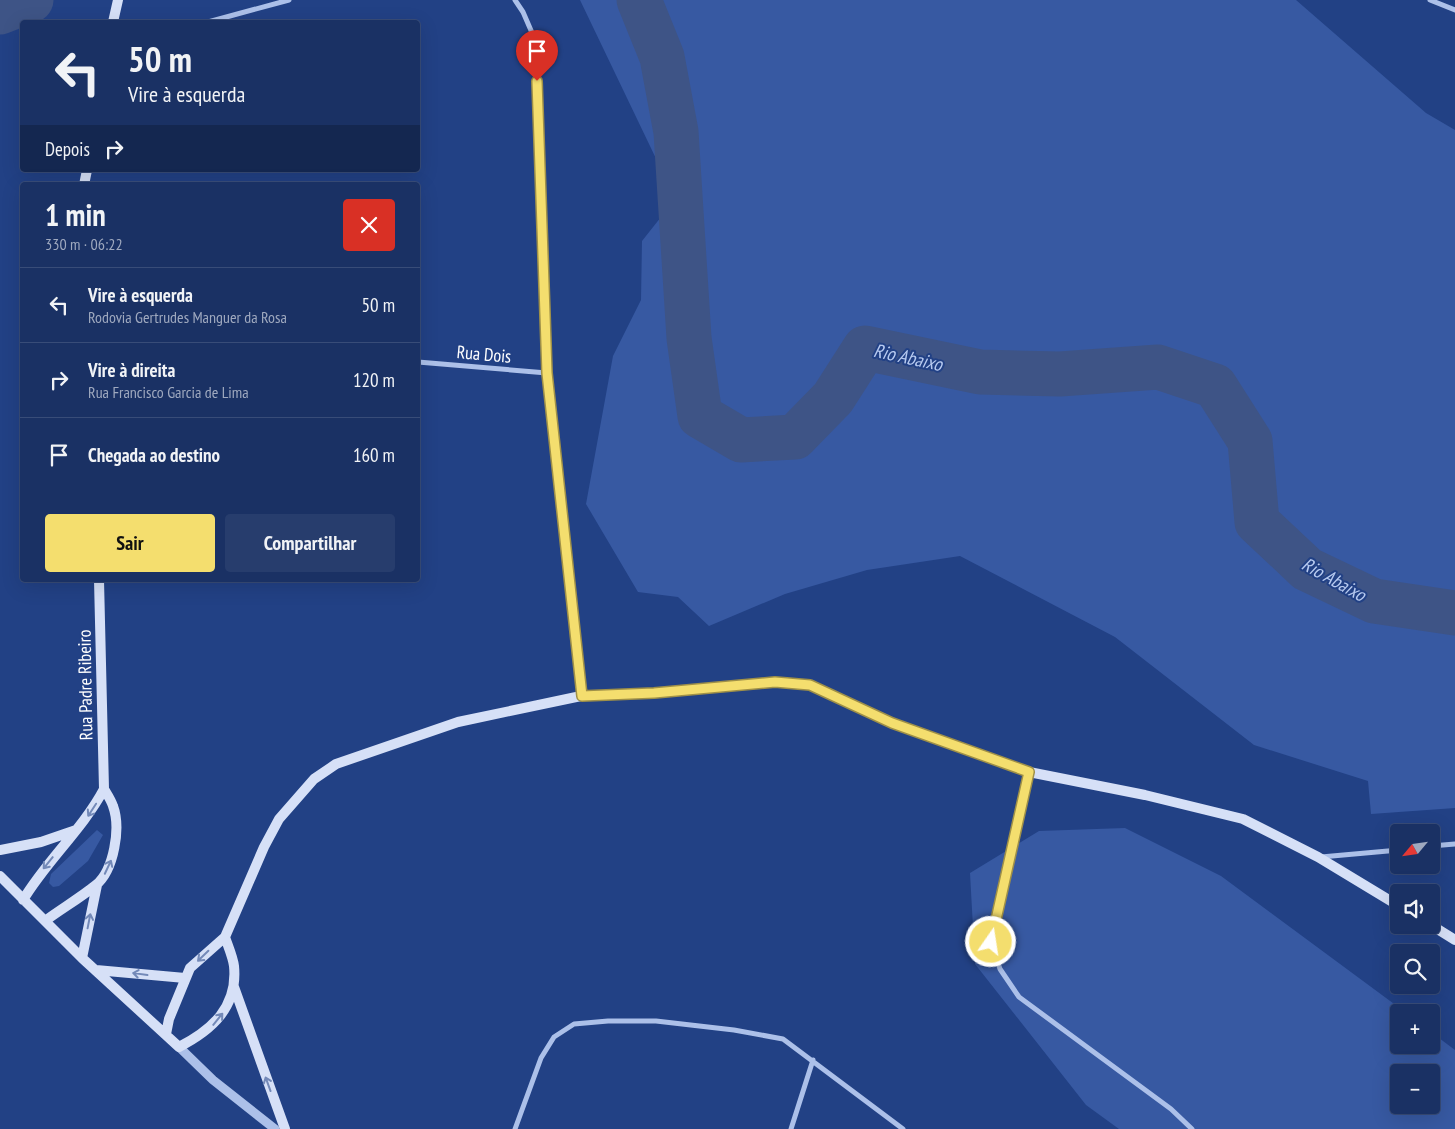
<!DOCTYPE html>
<html lang="pt">
<head>
<meta charset="utf-8">
<style>
	body { margin:0; font-family:"PT Sans Narrow",sans-serif; background:#273d6d; color:#f1f3f6; height:100vh; display:flex; flex-direction:column; font-size:19px; white-space:nowrap }
	* { box-sizing:border-box; margin:0 }
	p { font-size:16px; color:#9fa9bf }
	.icon { flex:none; width:28px; height:28px; fill:none; stroke:currentColor; stroke-width:2; stroke-linecap:round; stroke-linejoin:round }
	.map { position:relative; flex:1; overflow:hidden }
	.panel { position:absolute; left:20px; top:182px; width:400px; height:400px; display:flex; flex-direction:column; background:#1a3164; border-radius:5px; box-shadow:0 5px 20px #0002,0 0 0 1px #384c78 }
	.panel>* { flex:none }
	.hud { position:absolute; left:20px; top:20px; width:400px; height:152px; border-radius:5px; box-shadow:0 5px 20px #0002,0 0 0 1px #384c78; background:#1a3164; color:#f1f3f6; overflow:hidden }
	.needle { width:32px; rotate:241deg }
	.fabs { position:absolute; left:1390px; top:824px; display:grid; gap:10px }
	.fabs a { display:grid; place-items:center; width:50px; height:50px; border-radius:5px; background:#1a3164; box-shadow:0 5px 20px #0002,0 0 0 1px #384c78; font-size:25px }
	.pin { position:absolute; display:grid; place-items:center; width:42px; height:42px; color:#fff; margin:-51px -21px; border-radius:50% 50% 50% 0; rotate:-45deg; box-shadow:0 0 5px #0007 }
	.pin .icon { rotate:45deg }
	.me { position:absolute; width:55px; margin:-28px; rotate:13deg; stroke-linejoin:round; filter:drop-shadow(0 0 4px #0008) }
	.turn { display:flex; align-items:center; gap:18px; height:105px; padding:0 25px; font-size:22px }
	.turn .icon { width:65px; height:65px; stroke-width:2.5 }
	.turn b { display:block; font-size:35px; line-height:42px }
	.then { display:flex; align-items:center; height:48px; padding:0 25px; background:#0003; gap:10px; font-size:19px }
	.round { display:grid; place-items:center; flex:none; width:52px; height:52px; border-radius:5px; background:#273d6d }
	.overview { display:flex; align-items:center; justify-content:space-between; height:85px; padding:0 25px }
	h1 { font-size:30px; font-weight:600; line-height:38px }
	.cta { display:flex; gap:10px; margin-top:auto; padding:10px 25px }
	.cta a { flex:1; height:58px; border-radius:5px; background:#f4de6e; color:#111; font-size:20px; font-weight:600; line-height:58px; text-align:center }
	.cta a+a { background:#273d6d; color:#f1f3f6 }
	ul { padding:0; list-style:none }
	li { display:flex; align-items:center; gap:15px; height:75px; padding:0 25px; border-top:1px solid #384c78 }
	li div { flex:1 }
	li b { display:block; font-size:19px }
	li em { font-style:normal }
	.map>svg:first-child { display:block }
	.green { fill:#3759a2; fill-rule:evenodd }
	.lines { fill:none; stroke-linecap:round; stroke-linejoin:round }
	.river { stroke:#3e5486; stroke-width:45 }
	.minor { stroke:#acc0e9; stroke-width:5 }
	.tertiary { stroke:#acc0e9; stroke-width:9 }
	.secondary { stroke:#d6e0f7; stroke-width:10 }
	.oneway { stroke:#7389b8 }
	.route-casing { stroke:#9f9048; stroke-width:12 }
	.route { stroke:#f4de6e; stroke-width:9 }
	.labels { text-anchor:middle; dominant-baseline:central; stroke-width:4; stroke-linejoin:round; paint-order:stroke }
	.street-label { font-size:18px; fill:#fff; stroke:#224185 }
	.water-label { font-size:19px; font-style:italic; fill:#b7caf0; stroke:#224185 }
</style>
</head>
<body>
<div class="map">
<svg width="1455" height="1129" viewBox="0 0 1455 1129">
	<rect width="100%" height="100%" fill="#224185"/>
	<path class="green" d="M 580,0 L 1296,0 L 1426,113 L 1455,130 L 1455,808 L 1371,814 L 1368,781 L 1254,745 L 1115,637 L 960,556 L 867,570 L 785,594 L 709,626 L 678,597 L 638,592 L 586,504 L 613,356 L 641,300 L 642,241 L 661,217 L 661,169 Z
		M 1125,828 L 1221,876 L 1405,1012 L 1399,1012 L 1399,1045 L 1431,1045 L 1431,1032 L 1455,1050 L 1455,1129 L 1119,1129 L 1086,1105 L 975,964 L 970,873 L 1039,831 ZM 1399,1072 L 1431,1072 L 1431,1105 L 1399,1105 Z
		M 97,830 L 103,835 L 88,861 L 59,886 L 53,887 L 49,883 L 51,874 Z"/>
	<g class="lines">
		<path class="river" d="M 639,0 L 662,57 L 676,132 L 689,338 L 700,416 L 741,440 L 795,437 L 833,398 L 865,348 L 980,372 L 1060,374 L 1158,367 L 1215,386 L 1250,441 L 1257,522 L 1307,569 L 1374,601 L 1455,613
			M 0,12 L 31,0"/>
		<path class="minor" d="M 515,0 L 523,12 L 536,42 L 547,373 L 581,696
			M 1430,0 L 1455,10
			M 208,22 L 289,0
			M 418,362 L 547,373
			M 1029,772 L 991,942 L 1000,969 L 1019,997 L 1171,1109 L 1192,1129
			M 1431,846 L 1455,844
			M 1321,857 L 1399,850
			M 515,1129 L 541,1058 L 554,1037 L 574,1024 L 608,1021 L 656,1021 L 734,1030 L 783,1039 L 903,1129
			M 791,1129 L 813,1060"/>
		<path class="tertiary" d="M 179,1047 L 213,1080 L 275,1129"/>
		<path class="secondary" d="M 113,22 L 118,0
			M 84,185 L 87,170
			M 0,850 L 41,842 L 76,830
			M 0,876 L 82,958 L 179,1047 C 212,1030 238,1007 234,966 C 233,957 228,946 225,937
			M 23,900 C 47,860 82,830 104,789
			M 45,921 C 61,909 80,898 96,885 C 114,870 121,828 113,806 C 111,800 107,794 104,789 L 99,580
			M 1431,925 L 1455,940
			M 82,958 L 97,885
			M 96,970 L 185,978
			M 234,987 L 285,1129
			M 166,1034 L 169,1019 L 190,968 L 225,937 L 264,847 L 279,819 L 314,779 L 336,764 L 458,722 L 581,696 L 654,693 L 775,682 L 810,685 L 892,723 L 1029,772 L 1145,795 L 1243,819 L 1318,857 L 1399,906"/>
	</g>
	<defs><path id="oneway-shaft" d="M-6 0H5M1.5-3L5.5 0L1.5 3" fill="none" stroke-width="1.6" stroke-linecap="round" stroke-linejoin="round" transform="scale(1.25)"/></defs>
	<g class="oneway">
		<use href="#oneway-shaft" transform="translate(92 810) rotate(123)"/>
		<use href="#oneway-shaft" transform="translate(48 863) rotate(129)"/>
		<use href="#oneway-shaft" transform="translate(108 867) rotate(-65)"/>
		<use href="#oneway-shaft" transform="translate(89 921) rotate(-79)"/>
		<use href="#oneway-shaft" transform="translate(203 956) rotate(136)"/>
		<use href="#oneway-shaft" transform="translate(140 974) rotate(-172)"/>
		<use href="#oneway-shaft" transform="translate(218 1019) rotate(-51)"/>
		<use href="#oneway-shaft" transform="translate(268 1084) rotate(-110)"/>
	</g>
	<g class="lines">
		<g class="route-casing">
			<path id="route" d="M 537,81 L 547,373 L 582,696 L 654,693 L 775,682 L 810,685 L 892,723 L 1029,772 L 991,942"/>
		</g>
		<use href="#route" class="route"/>
	</g>
	<g class="labels">
		<g class="street-label">
			<text transform="translate(484 354) rotate(5)">Rua Dois</text>
			<text transform="translate(85 685) rotate(-91)">Rua Padre Ribeiro</text>
		</g>
		<g class="water-label">
			<text transform="translate(908 357) rotate(12)">Rio Abaixo</text>
			<text transform="translate(1334 579) rotate(29)">Rio Abaixo</text>
		</g>
	</g>
</svg>
<div class="fabs">
<a><svg class="needle" viewBox="-14 -14 28 28"><path d="M0-13l5 13h-10z" fill="#e53935"/><path d="M0 13l5-13h-10z" fill="#9fa9bf"/></svg></a>
<a><svg class="icon" aria-label="sound" viewBox="0 0 24 24"><path d="M4 9h4l5-4v14l-5-4H4zM17 9q2 3 0 6"/></svg></a>
<a><svg class="icon" aria-label="search" viewBox="0 0 24 24"><circle cx="10" cy="10" r="6"/><path d="M15 15l6 6"/></svg></a>
<a>+</a>
<a>−</a>
</div>
<div class="pin" style="left:537px;top:81px;background:#d93025"><svg class="icon" aria-label="arrive" viewBox="0 0 24 24"><path d="M6 21V4h12l-3 4 3 4H6"/></svg></div>
<svg class="me" style="left:991px;top:942px" viewBox="-20 -20 40 40"><circle r="17" fill="#f4de6e" stroke="#fff" stroke-width="3"/><path d="M0-11L8 9 0 5-8 9z" fill="#fff"/></svg>
<div class="hud">
<div class="turn"><svg class="icon" aria-label="left" viewBox="0 0 24 24"><path d="M17 20v-9H6M10 6l-5 5 5 5"/></svg><div><b>50 m</b>Vire à esquerda</div></div>
<div class="then">Depois<svg class="icon" aria-label="right" viewBox="0 0 24 24"><path d="M7 20v-9h11M14 6l5 5-5 5"/></svg></div>
</div>
<section class="panel">
<div class="overview"><div><h1>1 min</h1><p>330 m · 06:22</p></div><a class="round" style="background:#d93025;color:#fff"><svg class="icon" aria-label="close" viewBox="0 0 24 24"><path d="M6 6l12 12M18 6L6 18"/></svg></a></div>
<ul>
<li><svg class="icon" aria-label="left" viewBox="0 0 24 24"><path d="M17 20v-9H6M10 6l-5 5 5 5"/></svg><div><b>Vire à esquerda</b><p>Rodovia Gertrudes Manguer da Rosa</p></div><em>50 m</em></li>
<li><svg class="icon" aria-label="right" viewBox="0 0 24 24"><path d="M7 20v-9h11M14 6l5 5-5 5"/></svg><div><b>Vire à direita</b><p>Rua Francisco Garcia de Lima</p></div><em>120 m</em></li>
<li><svg class="icon" aria-label="arrive" viewBox="0 0 24 24"><path d="M6 21V4h12l-3 4 3 4H6"/></svg><div><b>Chegada ao destino</b></div><em>160 m</em></li>
</ul>
<div class="cta"><a>Sair</a><a>Compartilhar</a></div>
</section>
</div>
</body>
</html>
